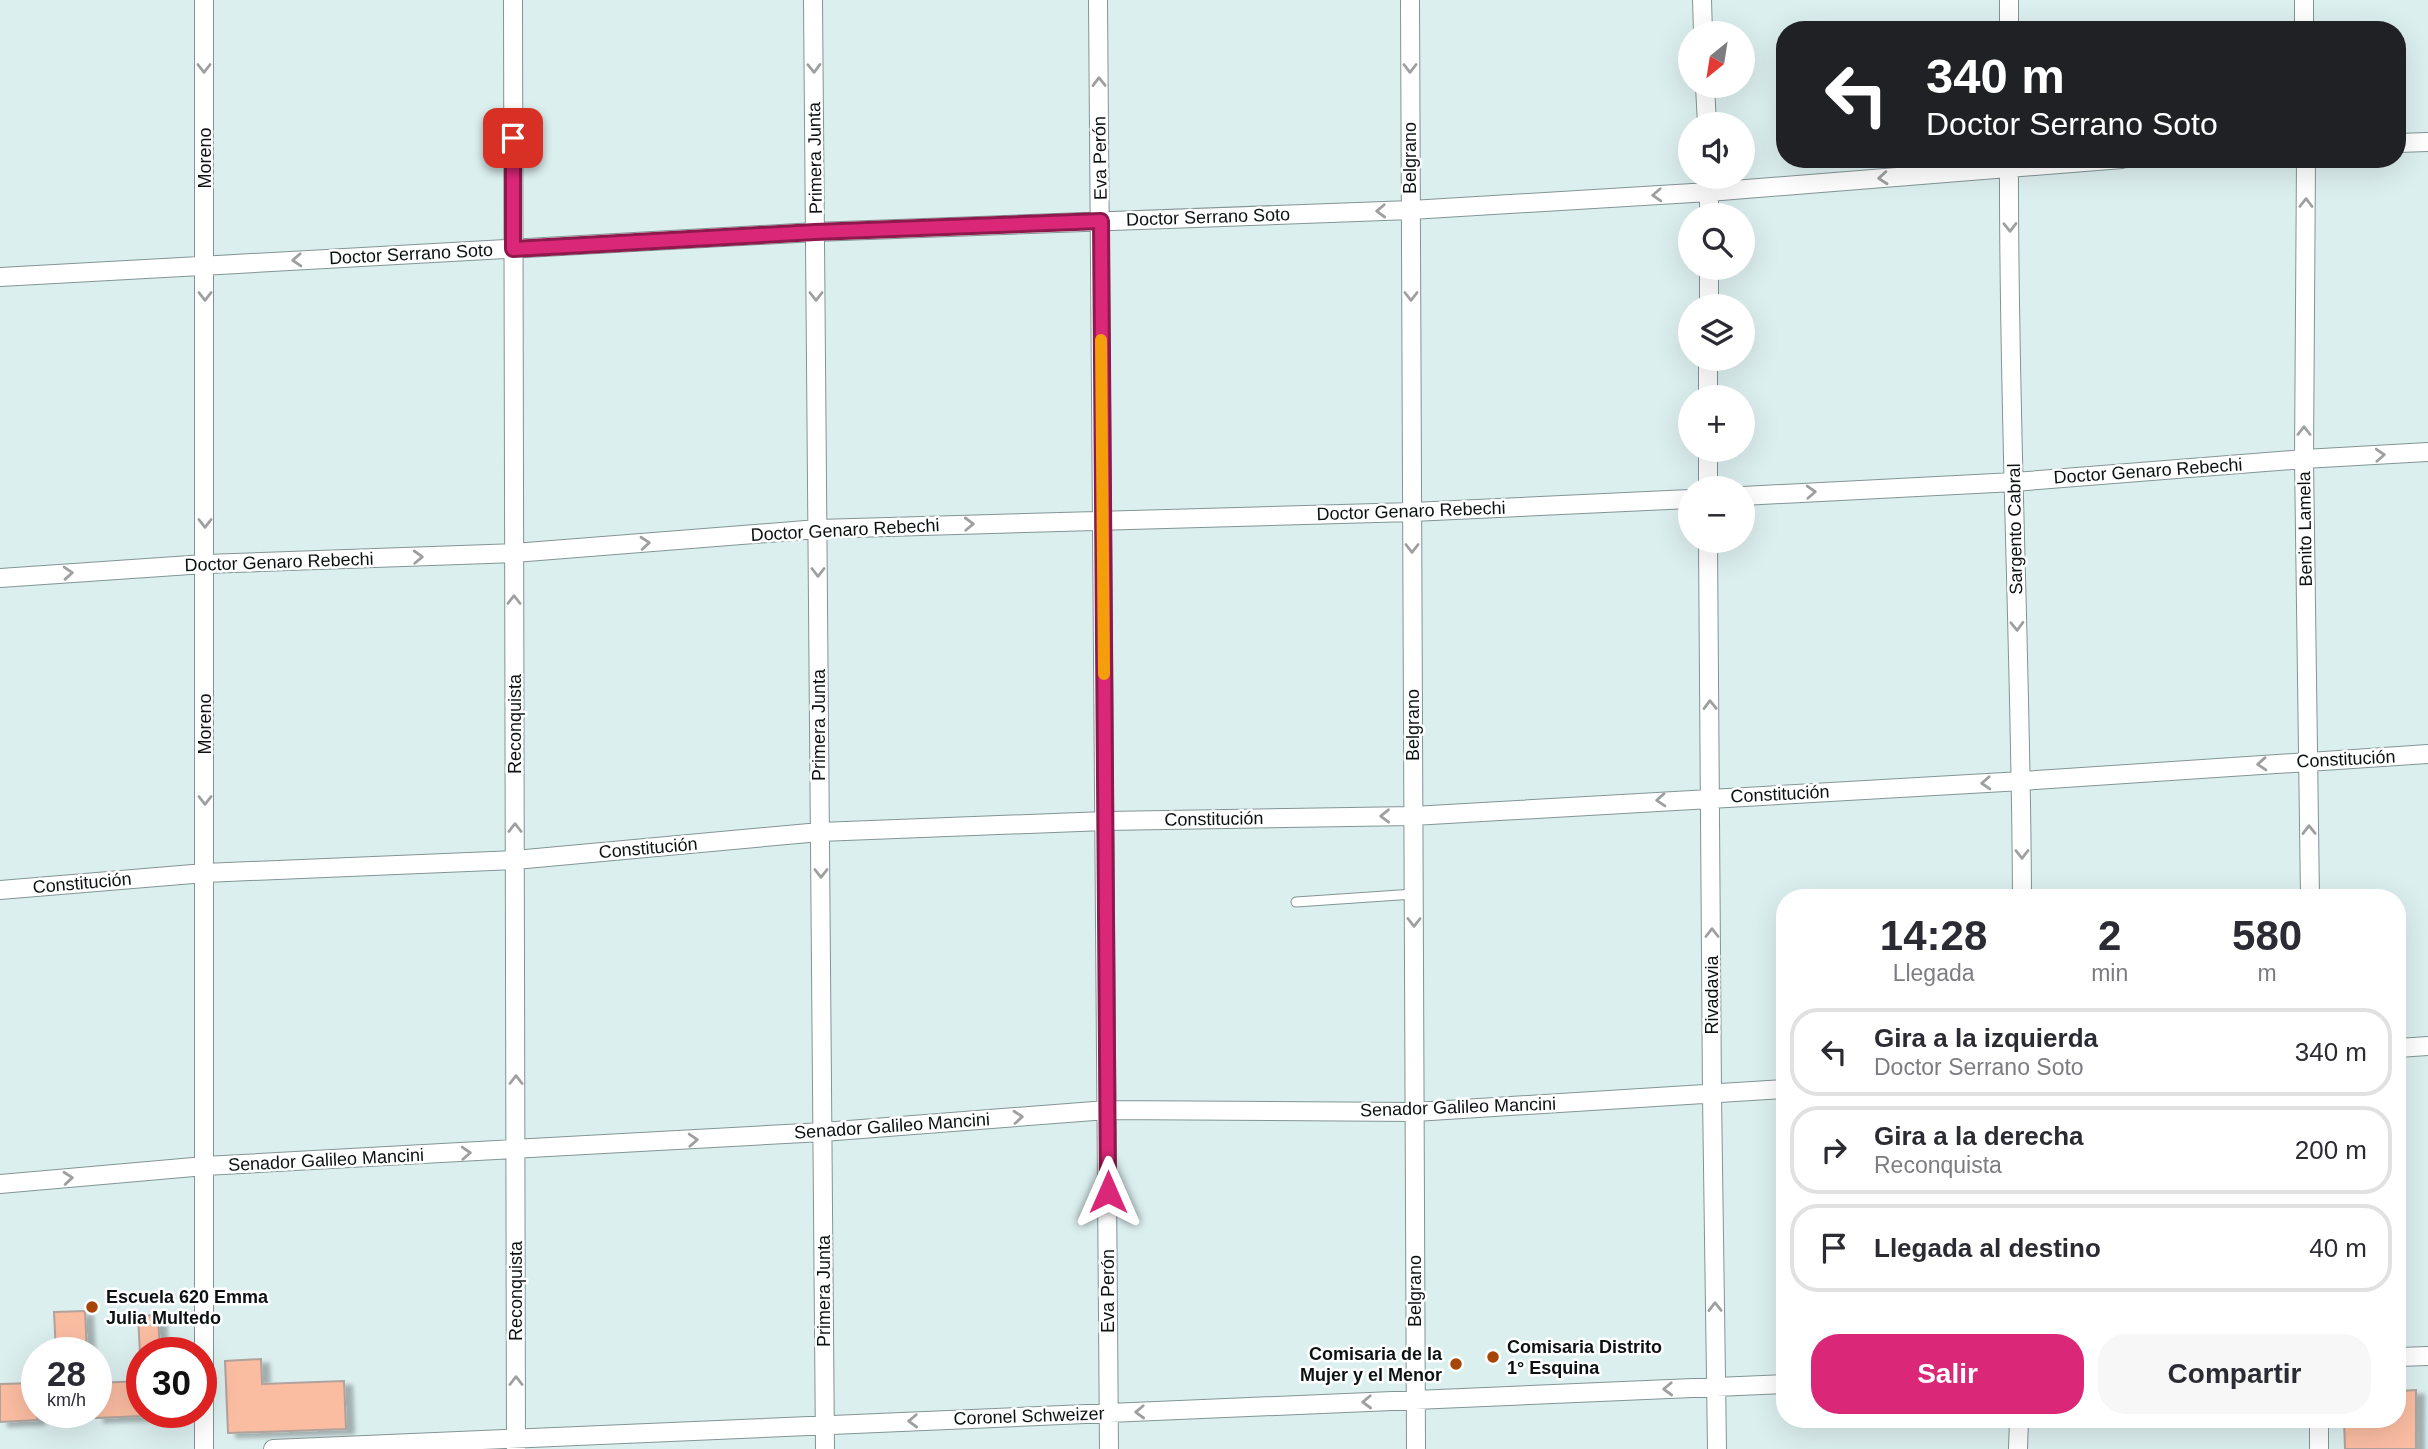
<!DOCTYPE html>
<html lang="es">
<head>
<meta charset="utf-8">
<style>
	body { margin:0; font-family:Arial,sans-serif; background:#f7f7f7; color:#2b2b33; height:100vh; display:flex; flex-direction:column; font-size:26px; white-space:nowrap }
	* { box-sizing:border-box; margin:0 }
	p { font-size:23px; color:#7c7c81 }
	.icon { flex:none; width:38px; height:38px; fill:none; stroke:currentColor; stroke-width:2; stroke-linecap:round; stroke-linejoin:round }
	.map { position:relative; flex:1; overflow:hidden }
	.side { position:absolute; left:1776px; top:889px; width:630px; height:539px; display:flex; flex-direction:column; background:#fff; border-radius:28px; box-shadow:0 7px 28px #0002 }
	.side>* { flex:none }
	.hud { position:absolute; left:1776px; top:21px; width:630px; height:147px; border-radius:28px; box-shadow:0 7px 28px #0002; background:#202124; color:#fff; overflow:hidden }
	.needle { width:46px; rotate:210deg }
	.tools { position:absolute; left:1678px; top:21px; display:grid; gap:14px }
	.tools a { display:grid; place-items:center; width:77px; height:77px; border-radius:50%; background:#fff; box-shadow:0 7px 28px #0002; font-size:35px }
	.speed { position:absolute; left:21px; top:1337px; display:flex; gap:14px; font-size:35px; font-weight:700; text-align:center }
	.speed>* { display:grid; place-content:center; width:91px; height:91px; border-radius:50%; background:#fff; box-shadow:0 7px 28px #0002; line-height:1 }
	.speed small { font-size:18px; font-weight:400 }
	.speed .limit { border:10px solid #d22; background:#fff; color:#111 }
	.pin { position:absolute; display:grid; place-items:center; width:60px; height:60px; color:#fff; margin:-30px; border-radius:14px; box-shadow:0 4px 10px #0006 }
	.me { position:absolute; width:77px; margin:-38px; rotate:0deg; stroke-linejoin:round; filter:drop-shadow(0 0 5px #0008) }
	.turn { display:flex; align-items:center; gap:24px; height:147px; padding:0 35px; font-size:32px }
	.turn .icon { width:91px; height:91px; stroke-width:2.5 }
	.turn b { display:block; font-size:49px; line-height:60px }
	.eta { display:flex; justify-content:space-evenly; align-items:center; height:119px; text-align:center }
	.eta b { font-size:42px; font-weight:700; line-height:49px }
	.action { display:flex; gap:14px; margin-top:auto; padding:14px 35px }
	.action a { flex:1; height:80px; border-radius:28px; background:#db2777; color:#fff; font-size:28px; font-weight:700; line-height:80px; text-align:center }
	.action a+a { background:#f7f7f7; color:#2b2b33 }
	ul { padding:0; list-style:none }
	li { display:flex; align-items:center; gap:21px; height:88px; margin:0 14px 10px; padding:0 21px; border:4px solid #e1e1e2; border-radius:28px }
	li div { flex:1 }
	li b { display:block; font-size:26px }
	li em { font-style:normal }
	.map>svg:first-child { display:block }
	.building { fill:#fbbda2; stroke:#b1a29c; stroke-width:2; filter:url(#shadow) }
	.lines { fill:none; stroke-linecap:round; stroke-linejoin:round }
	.lane-casing { stroke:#839494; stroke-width:11 }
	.street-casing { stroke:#839494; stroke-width:20 }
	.lane { stroke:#fff; stroke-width:9 }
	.street { stroke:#fff; stroke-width:18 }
	.oneway { stroke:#9ea0a0 }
	.route-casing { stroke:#8e194d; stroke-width:18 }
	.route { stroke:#db2777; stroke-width:12 }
	.slow { stroke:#f59e0b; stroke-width:12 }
	.poi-dot { fill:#a74407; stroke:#fff; stroke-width:2.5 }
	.labels { text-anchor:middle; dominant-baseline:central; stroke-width:5; stroke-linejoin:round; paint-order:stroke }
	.street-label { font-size:18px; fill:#0c1212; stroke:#fff }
	.poi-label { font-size:18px; font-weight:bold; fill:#0c1212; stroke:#fff; text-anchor:start }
</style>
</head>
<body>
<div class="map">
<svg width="2428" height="1449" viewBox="0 0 2428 1449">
	<defs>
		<filter id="shadow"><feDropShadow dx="8" dy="4.5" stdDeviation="2" flood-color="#0004"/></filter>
	</defs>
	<rect width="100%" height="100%" fill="#dcefef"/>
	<path class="building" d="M 85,1311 L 87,1353 L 56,1353 L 54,1312 Z
		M 158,1315 L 160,1353 L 140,1353 L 138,1316 Z
		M 261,1359 L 262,1384 L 344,1381 L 346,1429 L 228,1433 L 225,1361 Z
		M 142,1381 L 142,1416 L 96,1418 L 96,1383 Z
		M 37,1383 L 37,1420 L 0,1422 L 0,1384 Z
		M 2416,1390 L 2416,1449 L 2345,1449 L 2344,1419 L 2398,1419 L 2398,1391 Z"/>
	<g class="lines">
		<g class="lane-casing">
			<path id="lane" d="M 1296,902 L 1414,894"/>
		</g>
		<g class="street-casing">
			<path id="street" d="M 513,0 L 516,1449
				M 813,0 L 825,1449
				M 1098,0 L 1109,1449
				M 1410,0 L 1416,1449
				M 1702,0 L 1703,33
				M 2304,0 L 2304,30
				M 2009,30 L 2009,0
				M 1705,86 L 1707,124
				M 2398,143 L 2428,142
				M 2009,159 C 2008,405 2021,652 2022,898
				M 2306,159 L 2304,459 L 2310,898
				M 1709,177 L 1709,215
				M 0,277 L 815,232 L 1411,210 L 1709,192 L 2122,159
				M 1709,306 L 1709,268
				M 1708,397 L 1708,359
				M 1708,488 L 1708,450
				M 1743,496 L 2014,482 L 2304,459 L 2428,452
				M 1708,541 L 1712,1095 L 1717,1449
				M 0,578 L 205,564 L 514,553 L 818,529 L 1412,512 L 1690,499
				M 0,890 L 205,873 L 515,860 L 820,832 L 1105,821 L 1413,816 L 2022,781 L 2428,754
				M 2398,1048 L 2428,1046
				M 0,1184 L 205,1166 L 823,1132 L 1107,1110 L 1415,1112 L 1785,1089
				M 2398,1357 L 2428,1356
				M 204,1449 L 204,0
				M 273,1449 L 1785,1384
				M 2018,1449 L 2019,1419
				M 2319,1449 L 2319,1419"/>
		</g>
		<use href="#lane" class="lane"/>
		<use href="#street" class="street"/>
	</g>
	<defs><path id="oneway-chevron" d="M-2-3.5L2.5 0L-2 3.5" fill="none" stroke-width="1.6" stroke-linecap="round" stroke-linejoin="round" transform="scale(1.75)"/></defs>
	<g class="oneway">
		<use href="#oneway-chevron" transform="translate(204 68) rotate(90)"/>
		<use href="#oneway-chevron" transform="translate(814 68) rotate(89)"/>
		<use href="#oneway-chevron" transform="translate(1410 68) rotate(90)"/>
		<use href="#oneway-chevron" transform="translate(1099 82) rotate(-91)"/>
		<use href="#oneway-chevron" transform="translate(1883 178) rotate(175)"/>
		<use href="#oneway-chevron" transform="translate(1657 195) rotate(177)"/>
		<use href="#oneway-chevron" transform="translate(2306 203) rotate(-90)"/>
		<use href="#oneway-chevron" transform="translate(1381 211) rotate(178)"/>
		<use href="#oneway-chevron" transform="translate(2010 227) rotate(89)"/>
		<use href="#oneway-chevron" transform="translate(297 260) rotate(177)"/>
		<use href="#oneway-chevron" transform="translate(205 296) rotate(90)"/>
		<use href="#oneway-chevron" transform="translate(816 296) rotate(90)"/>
		<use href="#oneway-chevron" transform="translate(1411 296) rotate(90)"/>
		<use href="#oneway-chevron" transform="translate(2304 431) rotate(-90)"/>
		<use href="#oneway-chevron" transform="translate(2380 455) rotate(-3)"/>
		<use href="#oneway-chevron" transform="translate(1811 492) rotate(-3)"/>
		<use href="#oneway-chevron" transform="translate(205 523) rotate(90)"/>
		<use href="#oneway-chevron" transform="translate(969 524) rotate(-2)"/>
		<use href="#oneway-chevron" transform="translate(645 543) rotate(-5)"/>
		<use href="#oneway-chevron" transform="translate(1412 548) rotate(90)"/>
		<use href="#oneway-chevron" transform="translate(418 557) rotate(-2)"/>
		<use href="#oneway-chevron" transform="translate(818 572) rotate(90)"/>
		<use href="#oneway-chevron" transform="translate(68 573) rotate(-4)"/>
		<use href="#oneway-chevron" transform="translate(514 600) rotate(-90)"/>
		<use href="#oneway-chevron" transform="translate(2017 626) rotate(88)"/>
		<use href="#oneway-chevron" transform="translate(1710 705) rotate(-91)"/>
		<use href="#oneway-chevron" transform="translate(2262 764) rotate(176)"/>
		<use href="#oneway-chevron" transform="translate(1986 783) rotate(177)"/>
		<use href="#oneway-chevron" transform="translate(205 800) rotate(90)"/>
		<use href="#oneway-chevron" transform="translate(1661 800) rotate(176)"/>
		<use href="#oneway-chevron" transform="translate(1385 816) rotate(179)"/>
		<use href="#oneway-chevron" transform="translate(515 828) rotate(-90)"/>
		<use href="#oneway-chevron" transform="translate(2309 830) rotate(-91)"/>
		<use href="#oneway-chevron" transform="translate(2022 854) rotate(90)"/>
		<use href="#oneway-chevron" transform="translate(821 873) rotate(90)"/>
		<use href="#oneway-chevron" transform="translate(1414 922) rotate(90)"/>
		<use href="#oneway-chevron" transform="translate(1712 933) rotate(-90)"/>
		<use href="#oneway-chevron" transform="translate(516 1080) rotate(-90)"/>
		<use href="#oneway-chevron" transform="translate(1018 1117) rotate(-5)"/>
		<use href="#oneway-chevron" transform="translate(693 1140) rotate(-3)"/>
		<use href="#oneway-chevron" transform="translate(466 1153) rotate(-3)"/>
		<use href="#oneway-chevron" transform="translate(68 1178) rotate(-5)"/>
		<use href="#oneway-chevron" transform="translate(1715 1307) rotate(-91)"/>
		<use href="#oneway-chevron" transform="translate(516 1381) rotate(-90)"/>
		<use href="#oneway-chevron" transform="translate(1668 1389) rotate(178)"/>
		<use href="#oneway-chevron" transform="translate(1367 1402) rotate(178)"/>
		<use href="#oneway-chevron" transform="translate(1140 1412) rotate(178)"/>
		<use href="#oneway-chevron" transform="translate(913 1421) rotate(178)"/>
	</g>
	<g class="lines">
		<g class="route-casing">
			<path id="route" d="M 513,138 L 513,249 L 815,232 L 1101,221 L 1108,1192"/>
		</g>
		<use href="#route" class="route"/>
		<path class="slow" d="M 1101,340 L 1104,674"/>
	</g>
	<g class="poi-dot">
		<circle cx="92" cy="1307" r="7"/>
		<circle cx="1493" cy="1357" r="7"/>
		<circle cx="1456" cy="1364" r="7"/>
	</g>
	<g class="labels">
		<g class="street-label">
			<text transform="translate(205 158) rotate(-90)">Moreno</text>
			<text transform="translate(815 158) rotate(-91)">Primera Junta</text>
			<text transform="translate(1100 158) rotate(-91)">Eva Perón</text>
			<text transform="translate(1410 158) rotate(-90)">Belgrano</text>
			<text transform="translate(1208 217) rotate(-2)">Doctor Serrano Soto</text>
			<text transform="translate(411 254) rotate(-3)">Doctor Serrano Soto</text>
			<text transform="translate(2148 471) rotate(-4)">Doctor Genaro Rebechi</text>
			<text transform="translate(1411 511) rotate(-2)">Doctor Genaro Rebechi</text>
			<text transform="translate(2015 529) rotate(-91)">Sargento Cabral</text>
			<text transform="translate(2305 529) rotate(-91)">Benito Lamela</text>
			<text transform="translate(845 530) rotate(-3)">Doctor Genaro Rebechi</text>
			<text transform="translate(279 562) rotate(-2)">Doctor Genaro Rebechi</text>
			<text transform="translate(205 724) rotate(-90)">Moreno</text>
			<text transform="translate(515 724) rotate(-90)">Reconquista</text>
			<text transform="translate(819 725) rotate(-90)">Primera Junta</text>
			<text transform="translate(1413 725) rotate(-90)">Belgrano</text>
			<text transform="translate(2346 759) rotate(-3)">Constitución</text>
			<text transform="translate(1780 794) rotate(-3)">Constitución</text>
			<text transform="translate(1214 819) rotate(-1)">Constitución</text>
			<text transform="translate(648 848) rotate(-5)">Constitución</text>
			<text transform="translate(82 883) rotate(-5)">Constitución</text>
			<text transform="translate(1712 995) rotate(-90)">Rivadavia</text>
			<text transform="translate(1458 1107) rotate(-2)">Senador Galileo Mancini</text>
			<text transform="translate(892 1126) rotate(-4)">Senador Galileo Mancini</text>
			<text transform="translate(326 1160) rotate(-3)">Senador Galileo Mancini</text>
			<text transform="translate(516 1291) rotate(-90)">Reconquista</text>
			<text transform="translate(824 1291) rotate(-90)">Primera Junta</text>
			<text transform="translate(1108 1291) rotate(-90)">Eva Perón</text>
			<text transform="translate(1415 1291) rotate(-90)">Belgrano</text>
			<text transform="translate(1029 1416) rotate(-2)">Coronel Schweizer</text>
		</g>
		<g class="poi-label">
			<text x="106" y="1297">Escuela 620 Emma<tspan x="106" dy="21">Julia Multedo</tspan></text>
			<text x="1507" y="1347">Comisaria Distrito<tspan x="1507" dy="21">1° Esquina</tspan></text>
			<text x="1442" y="1354" text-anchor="end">Comisaria de la<tspan x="1442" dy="21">Mujer y el Menor</tspan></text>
		</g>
	</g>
</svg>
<div class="tools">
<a><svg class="needle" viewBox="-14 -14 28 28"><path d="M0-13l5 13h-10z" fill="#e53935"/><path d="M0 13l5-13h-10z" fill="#7c7c81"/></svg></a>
<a><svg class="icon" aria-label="sound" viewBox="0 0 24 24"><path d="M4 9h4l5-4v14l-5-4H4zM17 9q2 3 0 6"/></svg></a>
<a><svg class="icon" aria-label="search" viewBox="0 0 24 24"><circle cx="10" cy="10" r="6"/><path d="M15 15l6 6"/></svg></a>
<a><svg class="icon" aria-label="layers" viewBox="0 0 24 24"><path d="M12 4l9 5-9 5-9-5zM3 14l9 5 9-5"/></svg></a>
<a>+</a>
<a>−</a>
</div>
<div class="speed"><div>28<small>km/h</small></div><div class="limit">30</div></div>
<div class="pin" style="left:513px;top:138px;background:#d93025"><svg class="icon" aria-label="arrive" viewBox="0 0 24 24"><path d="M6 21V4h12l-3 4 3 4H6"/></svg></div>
<svg class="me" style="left:1108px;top:1192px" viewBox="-20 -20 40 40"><path d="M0-17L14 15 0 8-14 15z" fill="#db2777" stroke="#fff" stroke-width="4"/></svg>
<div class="hud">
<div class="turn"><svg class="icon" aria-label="left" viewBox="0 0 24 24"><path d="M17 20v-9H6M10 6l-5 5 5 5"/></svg><div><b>340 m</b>Doctor Serrano Soto</div></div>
</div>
<section class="side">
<div class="eta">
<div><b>14:28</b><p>Llegada</p></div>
<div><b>2</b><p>min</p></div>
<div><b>580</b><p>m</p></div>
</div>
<ul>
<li><svg class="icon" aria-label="left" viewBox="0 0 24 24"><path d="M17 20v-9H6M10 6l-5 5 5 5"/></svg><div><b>Gira a la izquierda</b><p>Doctor Serrano Soto</p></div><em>340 m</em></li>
<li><svg class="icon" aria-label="right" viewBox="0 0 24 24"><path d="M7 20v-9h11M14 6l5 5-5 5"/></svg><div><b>Gira a la derecha</b><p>Reconquista</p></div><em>200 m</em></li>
<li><svg class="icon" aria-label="arrive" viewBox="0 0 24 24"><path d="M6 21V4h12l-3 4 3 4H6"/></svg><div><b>Llegada al destino</b></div><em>40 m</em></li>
</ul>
<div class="action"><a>Salir</a><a>Compartir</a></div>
</section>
</div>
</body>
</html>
